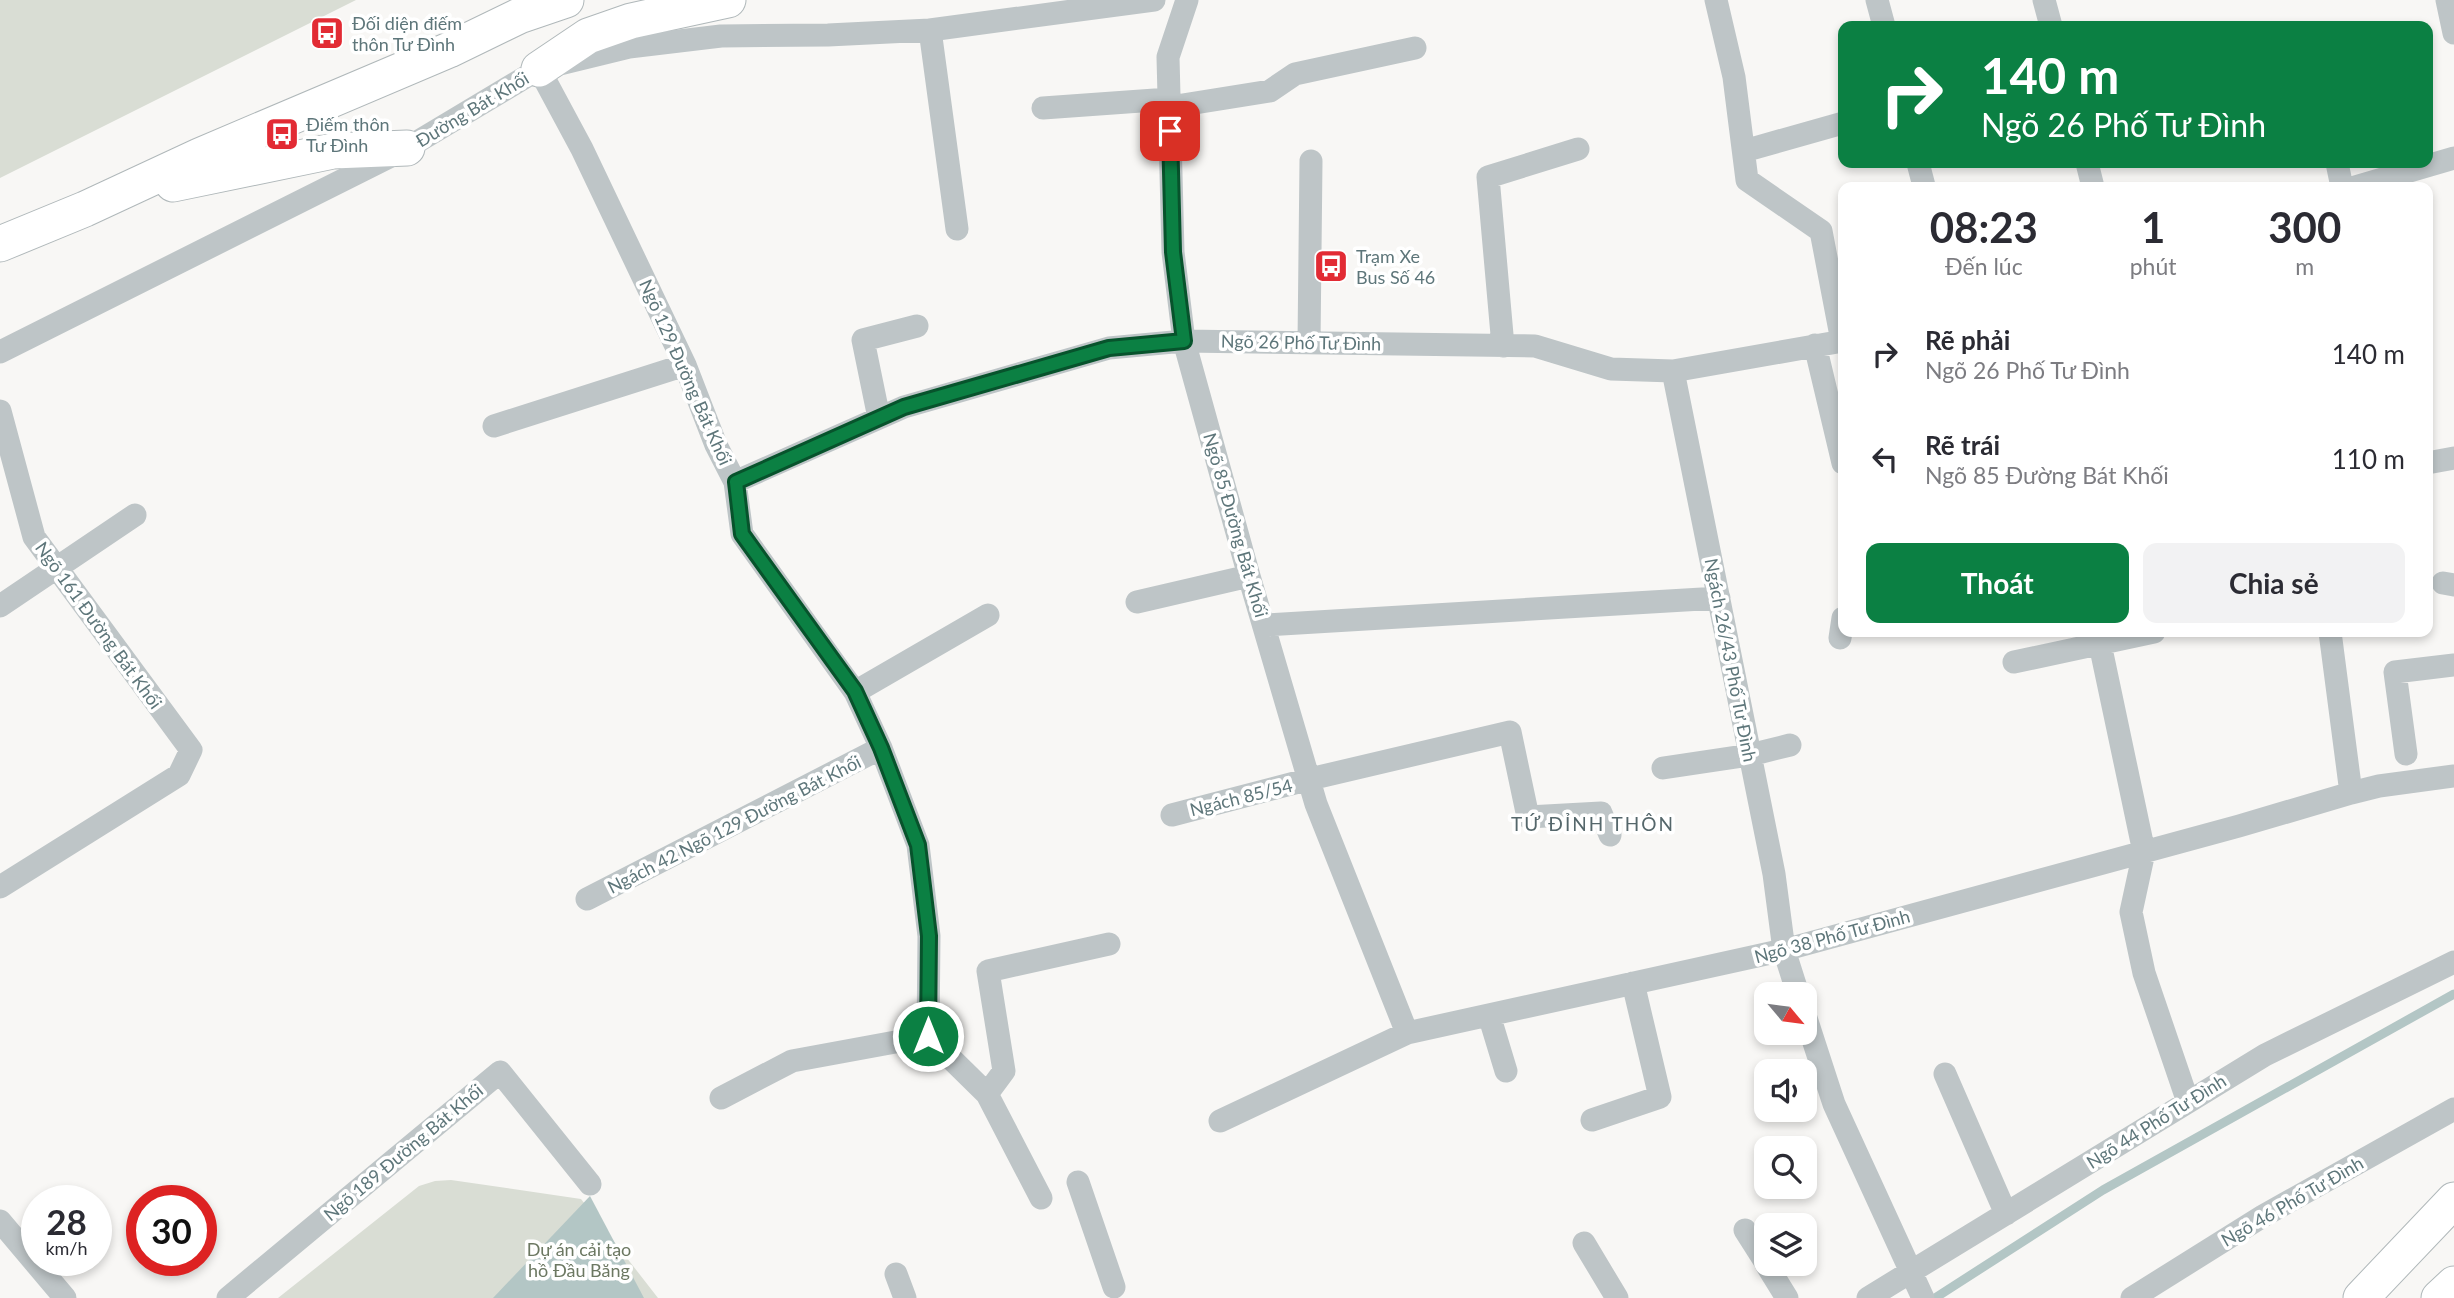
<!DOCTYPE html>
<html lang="vi">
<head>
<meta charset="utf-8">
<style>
	body { margin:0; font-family:Lato,sans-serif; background:#f2f2f3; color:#2b2b33; height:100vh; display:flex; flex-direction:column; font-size:26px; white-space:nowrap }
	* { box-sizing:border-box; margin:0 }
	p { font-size:23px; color:#7c7c81 }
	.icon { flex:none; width:38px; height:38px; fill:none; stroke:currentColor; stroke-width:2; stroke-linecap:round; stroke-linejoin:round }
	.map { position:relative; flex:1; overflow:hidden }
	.drawer { position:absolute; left:1838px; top:182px; width:595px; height:455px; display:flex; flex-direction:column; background:#fff; border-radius:14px; box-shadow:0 4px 10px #0003 }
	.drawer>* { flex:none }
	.guide { position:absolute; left:1838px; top:21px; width:595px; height:147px; border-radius:14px; box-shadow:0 4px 10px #0003; background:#0b8043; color:#fff; overflow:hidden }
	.needle { width:46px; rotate:119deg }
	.tools { position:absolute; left:1754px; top:982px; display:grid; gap:14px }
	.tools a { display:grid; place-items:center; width:63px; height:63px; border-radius:14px; background:#fff; box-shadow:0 4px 10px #0003; font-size:35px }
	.speed { position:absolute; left:21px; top:1185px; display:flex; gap:14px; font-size:35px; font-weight:700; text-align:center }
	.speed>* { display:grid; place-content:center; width:91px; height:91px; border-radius:50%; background:#fff; box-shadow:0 4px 10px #0003; line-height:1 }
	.speed small { font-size:18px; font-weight:400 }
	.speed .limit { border:10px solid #d22; background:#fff; color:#111 }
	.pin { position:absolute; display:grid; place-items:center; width:60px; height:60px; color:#fff; margin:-30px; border-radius:14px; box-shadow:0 4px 10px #0006 }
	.me { position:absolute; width:77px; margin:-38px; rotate:0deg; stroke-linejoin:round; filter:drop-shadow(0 0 5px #0008) }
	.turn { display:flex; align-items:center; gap:24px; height:147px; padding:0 28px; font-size:32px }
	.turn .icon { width:91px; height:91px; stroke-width:2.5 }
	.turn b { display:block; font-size:49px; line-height:60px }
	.eta { display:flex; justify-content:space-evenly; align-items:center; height:119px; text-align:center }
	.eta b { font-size:42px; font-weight:700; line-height:49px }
	.button { display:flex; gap:14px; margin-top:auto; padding:14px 28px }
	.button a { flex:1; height:80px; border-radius:14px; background:#0b8043; color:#fff; font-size:28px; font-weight:700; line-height:80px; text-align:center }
	.button a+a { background:#f2f2f3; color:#2b2b33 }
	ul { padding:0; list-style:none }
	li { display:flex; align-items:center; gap:21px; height:105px; padding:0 28px }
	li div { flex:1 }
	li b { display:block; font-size:26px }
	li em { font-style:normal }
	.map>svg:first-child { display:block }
	.green { fill:#d9ddd4 }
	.water { fill:#b3c6c5 }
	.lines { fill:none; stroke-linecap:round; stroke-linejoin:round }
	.stream { stroke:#b3c6c5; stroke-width:9 }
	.primary-casing { stroke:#b0b8ba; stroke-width:37 }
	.minor { stroke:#bec5c7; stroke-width:23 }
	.primary { stroke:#fff; stroke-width:35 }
	.route-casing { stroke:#07532c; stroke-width:18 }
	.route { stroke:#0b8043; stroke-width:12 }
	.labels { text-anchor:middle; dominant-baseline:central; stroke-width:7; stroke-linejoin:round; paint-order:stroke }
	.poi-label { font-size:18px; fill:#5e767a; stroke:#fff; text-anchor:start }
	.street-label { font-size:18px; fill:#5e767a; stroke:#fff }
	.park-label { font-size:18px; fill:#6c7862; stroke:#fff }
	.neighbourhood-label { font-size:19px; letter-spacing:2px; fill:#55676b; stroke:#fff }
</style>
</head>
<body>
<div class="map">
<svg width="2454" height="1298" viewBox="0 0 2454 1298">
	<rect width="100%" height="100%" fill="#f8f7f5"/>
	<path class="green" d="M 0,0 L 356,0 L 0,178 Z
		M 451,1180 L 581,1199 L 658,1298 L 278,1298 L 419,1186 L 435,1181 Z"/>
	<path class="water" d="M 590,1196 L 644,1298 L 493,1298 Z"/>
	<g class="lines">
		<path class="stream" d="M 1935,1298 L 2103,1190 L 2454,994"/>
		<g class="primary-casing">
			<path id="primary" d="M 539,69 L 588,36 L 631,21 L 728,0
				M 173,184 L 333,151 L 407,148
				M 0,244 L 85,209 L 199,156 L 449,50 L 519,16 L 566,0
				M 2361,1298 L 2454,1200
				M 2439,1298 L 2454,1284"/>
		</g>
		<path class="minor" d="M 1187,0 L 1168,57 L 1173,252 L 1184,341 L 1249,576 L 1316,804 L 1407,1033
			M 1716,0 L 1734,77 L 1747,180 L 1821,231 L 1842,341
			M 1877,0 L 1884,26
			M 2044,0 L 2051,26
			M 2447,0 L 2454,33
			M 930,30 L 957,229
			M 539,69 L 582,149 L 685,365 L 716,445 L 735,482 L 742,534 L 855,692 L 881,748 L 918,845 L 929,936 L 928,1036 L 987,1094 L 1041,1198
			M 1170,107 L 1270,91 L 1295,74 L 1415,48
			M 1043,108 L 1169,99
			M 1744,151 L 1843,123
			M 1918,163 L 1924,186
			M 2087,163 L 2093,187
			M 2337,163 L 2342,187
			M 2355,187 L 2454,158
			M 1309,343 L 1311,161
			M 1815,345 L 1843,463
			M 1503,346 L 1488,177 L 1578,149
			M 0,352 L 407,148 L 539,69 L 629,47 L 721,36 L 828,35 L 930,30 L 1154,0
			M 1673,371 L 1774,874 L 1784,950 L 1798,994
			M 0,411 L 34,537 L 191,750 L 179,775 L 0,887
			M 879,418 L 863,340 L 917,326
			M 494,426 L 685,365
			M 2427,463 L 2454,458
			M 735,482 L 904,407 L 1109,348 L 1184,341 L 1535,346 L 1611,369 L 1673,371 L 1843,341
			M 2443,583 L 2454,585
			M 1137,602 L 1249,576
			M 0,606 L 135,515
			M 1265,625 L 1719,598
			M 2330,632 L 2351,793
			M 1840,638 L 1843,618
			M 2100,644 L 2144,852 L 2131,912 L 2144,973 L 2188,1102
			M 2014,662 L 2154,632
			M 855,692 L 988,615
			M 2406,754 L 2395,672 L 2454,665
			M 1663,768 L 1750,755 L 1790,745
			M 1172,815 L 1310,779 L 1510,732 L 1528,817 L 1601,813 L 1610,835
			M 587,899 L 881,748
			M 1804,1012 L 1834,1104 L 1923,1298
			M 1489,1015 L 1506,1071
			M 1945,1074 L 2006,1214
			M 987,1094 L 1004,1071 L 988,971 L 1109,944
			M 721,1098 L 792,1061 L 928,1036
			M 1592,1120 L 1660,1097 L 1633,983
			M 1220,1121 L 1407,1033 L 1784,950 L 2239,826 L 2351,793 L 2379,786 L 2454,776
			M 1078,1182 L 1114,1287
			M 0,1221 L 65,1298
			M 1745,1230 L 1766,1263
			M 1584,1243 L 1617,1298
			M 1766,1264 L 1787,1298
			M 896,1274 L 905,1298
			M 228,1298 L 500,1072 L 590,1184
			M 1868,1298 L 2265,1055 L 2454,962
			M 2132,1298 L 2263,1216 L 2454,1109"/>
		<use href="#primary" class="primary"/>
	</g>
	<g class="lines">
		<g class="route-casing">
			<path id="route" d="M 928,1036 L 929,936 L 918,845 L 881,748 L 855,691 L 742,534 L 736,482 L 904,407 L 1109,348 L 1184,341 L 1173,252 L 1170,131"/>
		</g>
		<use href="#route" class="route"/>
	</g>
	<defs>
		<g id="bus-square" transform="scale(1.75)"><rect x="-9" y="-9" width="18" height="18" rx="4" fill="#e22b34" stroke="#fff"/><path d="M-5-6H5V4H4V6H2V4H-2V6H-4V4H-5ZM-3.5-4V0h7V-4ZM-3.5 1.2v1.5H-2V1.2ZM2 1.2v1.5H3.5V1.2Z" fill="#fff"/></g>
	</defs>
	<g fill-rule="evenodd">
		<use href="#bus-square" x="327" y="33"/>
		<use href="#bus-square" x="282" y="134"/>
		<use href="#bus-square" x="1331" y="266"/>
	</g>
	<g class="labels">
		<g class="poi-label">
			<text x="352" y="23">Đối diện điếm<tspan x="352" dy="21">thôn Tư Đình</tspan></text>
			<text x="306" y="124">Điếm thôn<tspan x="306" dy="21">Tư Đình</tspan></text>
			<text x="1356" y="256">Trạm Xe<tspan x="1356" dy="21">Bus Số 46</tspan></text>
		</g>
		<g class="street-label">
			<text transform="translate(472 109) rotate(-31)">Đường Bát Khối</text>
			<text transform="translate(1301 342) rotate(1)">Ngõ 26 Phố Tư Đình</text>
			<text transform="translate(686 372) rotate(66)">Ngõ 129 Đường Bát Khối</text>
			<text transform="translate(1236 525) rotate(74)">Ngõ 85 Đường Bát Khối</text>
			<text transform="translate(99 625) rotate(54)">Ngõ 161 Đường Bát Khối</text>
			<text transform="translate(1731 660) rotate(79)">Ngách 26/43 Phố Tư Đình</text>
			<text transform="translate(1241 797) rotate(-14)">Ngách 85/54</text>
			<text transform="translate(734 824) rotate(-27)">Ngách 42 Ngõ 129 Đường Bát Khối</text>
			<text transform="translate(1832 936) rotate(-15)">Ngõ 38 Phố Tư Đình</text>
			<text transform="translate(2156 1121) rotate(-32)">Ngõ 44 Phố Tư Đình</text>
			<text transform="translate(403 1152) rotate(-40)">Ngõ 189 Đường Bát Khối</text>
			<text transform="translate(2292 1201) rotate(-30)">Ngõ 46 Phố Tư Đình</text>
		</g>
		<g class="park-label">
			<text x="579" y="1249">Dự án cải tạo<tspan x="579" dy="21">hồ Đầu Băng</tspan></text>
		</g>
		<g class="neighbourhood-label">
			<text x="1593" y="823">TỨ ĐỈNH THÔN</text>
		</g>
	</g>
</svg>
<div class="tools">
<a><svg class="needle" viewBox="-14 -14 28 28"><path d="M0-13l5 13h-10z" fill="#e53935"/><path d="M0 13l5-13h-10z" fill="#7c7c81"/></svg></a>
<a><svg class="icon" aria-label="sound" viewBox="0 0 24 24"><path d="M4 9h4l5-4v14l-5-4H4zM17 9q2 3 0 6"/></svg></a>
<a><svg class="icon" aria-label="search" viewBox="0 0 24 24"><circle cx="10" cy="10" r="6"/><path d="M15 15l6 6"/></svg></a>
<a><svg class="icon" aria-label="layers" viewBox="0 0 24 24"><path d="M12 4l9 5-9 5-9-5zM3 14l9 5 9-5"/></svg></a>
</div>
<div class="speed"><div>28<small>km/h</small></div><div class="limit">30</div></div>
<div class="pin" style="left:1170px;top:131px;background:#d93025"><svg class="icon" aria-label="arrive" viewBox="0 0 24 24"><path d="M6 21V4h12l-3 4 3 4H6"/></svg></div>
<svg class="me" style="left:928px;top:1036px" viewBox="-20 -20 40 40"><circle r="17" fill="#0b8043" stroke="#fff" stroke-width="3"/><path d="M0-11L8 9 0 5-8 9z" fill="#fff"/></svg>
<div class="guide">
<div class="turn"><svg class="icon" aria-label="right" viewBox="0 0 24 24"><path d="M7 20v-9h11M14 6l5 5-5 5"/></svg><div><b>140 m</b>Ngõ 26 Phố Tư Đình</div></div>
</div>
<section class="drawer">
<div class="eta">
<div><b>08:23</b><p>Đến lúc</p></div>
<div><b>1</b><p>phút</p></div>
<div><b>300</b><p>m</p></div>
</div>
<ul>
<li><svg class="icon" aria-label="right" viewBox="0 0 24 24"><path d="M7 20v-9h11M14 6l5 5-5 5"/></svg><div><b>Rẽ phải</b><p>Ngõ 26 Phố Tư Đình</p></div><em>140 m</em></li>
<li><svg class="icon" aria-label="left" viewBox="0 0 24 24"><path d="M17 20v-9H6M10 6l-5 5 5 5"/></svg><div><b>Rẽ trái</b><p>Ngõ 85 Đường Bát Khối</p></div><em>110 m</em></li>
</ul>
<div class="button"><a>Thoát</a><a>Chia sẻ</a></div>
</section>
</div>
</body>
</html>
